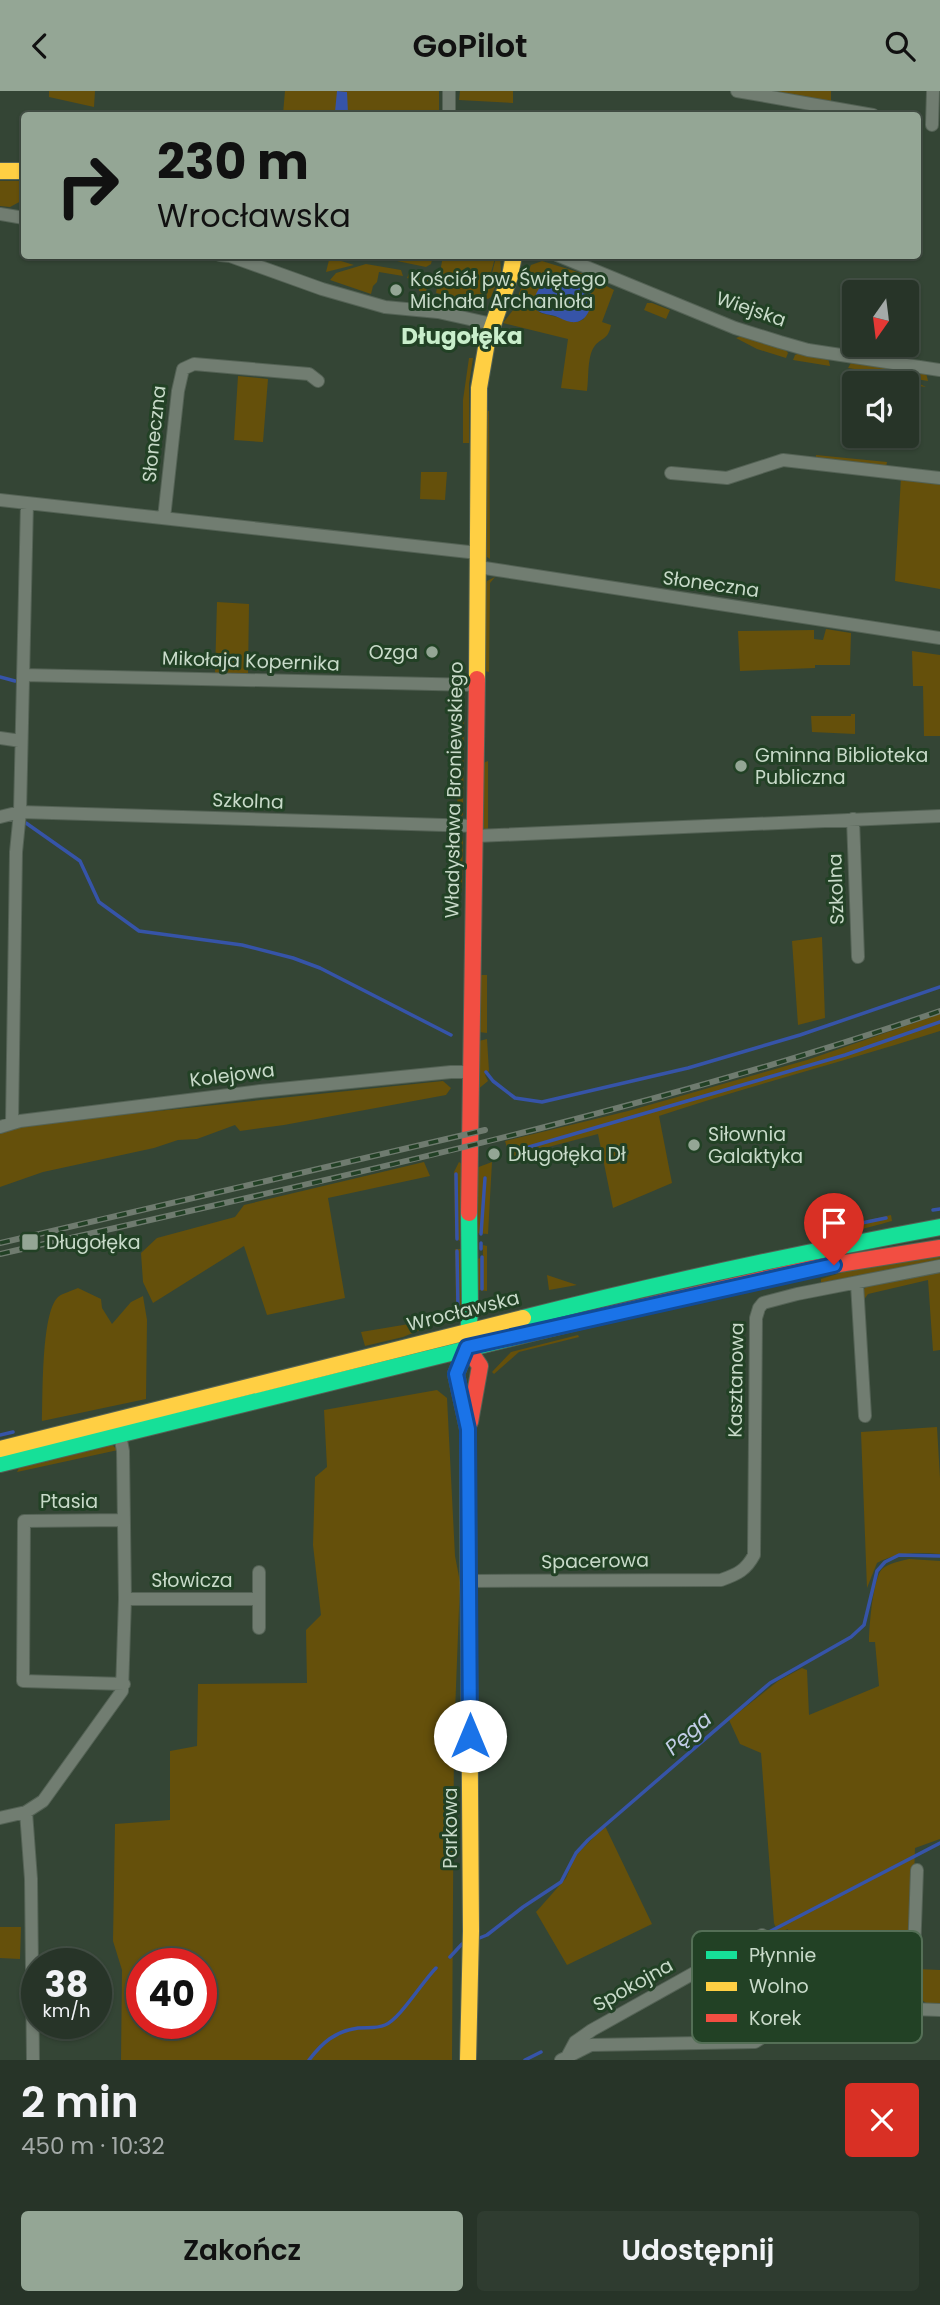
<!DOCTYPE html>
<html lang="pl">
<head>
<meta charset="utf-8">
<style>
	body { margin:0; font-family:Poppins,sans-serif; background:#2f3c30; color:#f1f3f6; height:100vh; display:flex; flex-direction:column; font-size:26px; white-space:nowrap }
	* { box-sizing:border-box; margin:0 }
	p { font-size:23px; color:#a4aaa8 }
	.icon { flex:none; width:38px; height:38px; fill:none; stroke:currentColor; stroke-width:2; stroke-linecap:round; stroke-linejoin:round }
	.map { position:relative; height:1969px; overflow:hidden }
	.side { display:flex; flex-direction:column; background:#273428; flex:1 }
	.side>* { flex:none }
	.guide { position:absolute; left:21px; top:21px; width:900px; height:147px; border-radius:7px; box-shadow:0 2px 5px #0004,0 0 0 2px #434f45; background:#94a695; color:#111; overflow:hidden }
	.needle { width:46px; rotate:194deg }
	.tools { position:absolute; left:842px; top:189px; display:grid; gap:14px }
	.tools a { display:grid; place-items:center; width:77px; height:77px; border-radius:7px; background:#273428; box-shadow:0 2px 5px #0004,0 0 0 2px #434f45; font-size:35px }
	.speed { position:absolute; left:21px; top:1857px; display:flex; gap:14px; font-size:35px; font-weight:700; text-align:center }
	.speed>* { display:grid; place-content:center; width:91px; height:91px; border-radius:50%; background:#273428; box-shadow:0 2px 5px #0004,0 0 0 2px #434f45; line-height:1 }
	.speed small { font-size:18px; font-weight:400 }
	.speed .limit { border:10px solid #d22; background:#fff; color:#111 }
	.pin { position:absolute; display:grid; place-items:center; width:60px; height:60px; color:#fff; margin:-72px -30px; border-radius:50% 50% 50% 0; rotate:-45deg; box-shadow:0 0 7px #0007 }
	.pin .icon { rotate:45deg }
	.me { position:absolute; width:77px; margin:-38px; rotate:0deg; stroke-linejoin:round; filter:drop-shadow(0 0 5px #0008) }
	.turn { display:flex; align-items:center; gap:24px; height:147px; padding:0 21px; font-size:32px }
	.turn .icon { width:91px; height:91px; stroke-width:2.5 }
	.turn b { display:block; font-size:49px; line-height:60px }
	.round { display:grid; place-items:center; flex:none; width:74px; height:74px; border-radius:7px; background:#2f3c30 }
	.overview { display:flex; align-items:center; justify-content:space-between; height:119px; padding:0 21px }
	h1 { font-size:42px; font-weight:600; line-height:52px }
	.primary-button { display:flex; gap:14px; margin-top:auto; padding:14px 21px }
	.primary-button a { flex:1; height:80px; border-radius:7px; background:#94a695; color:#111; font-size:28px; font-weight:600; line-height:80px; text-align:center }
	.primary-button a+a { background:#2f3c30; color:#f1f3f6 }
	header { display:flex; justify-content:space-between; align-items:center; height:91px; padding:0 21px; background:#94a695; color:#111; font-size:32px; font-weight:600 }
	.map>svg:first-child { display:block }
	.green { fill:#65500b; fill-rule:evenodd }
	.water { fill:#3654a8 }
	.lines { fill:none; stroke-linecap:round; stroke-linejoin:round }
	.stream { stroke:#3654a8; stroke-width:3.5 }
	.street-casing { stroke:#546255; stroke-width:14 }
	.fast-casing { stroke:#546255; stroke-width:18 }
	.slow-casing { stroke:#546255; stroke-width:18 }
	.jam-casing { stroke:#546255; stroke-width:18 }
	.street { stroke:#717d71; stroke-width:12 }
	.fast { stroke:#16e098; stroke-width:16 }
	.slow { stroke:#ffcf43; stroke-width:16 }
	.jam { stroke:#f24e42; stroke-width:16 }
	.rail-casing { stroke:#6f7b6f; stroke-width:6 }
	.rail { stroke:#224125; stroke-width:3.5; stroke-dasharray:10; stroke-linecap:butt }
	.route-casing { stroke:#114b97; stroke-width:18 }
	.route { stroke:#1a73e8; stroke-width:12 }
	.poi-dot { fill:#94a695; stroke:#224125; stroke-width:2.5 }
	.labels { text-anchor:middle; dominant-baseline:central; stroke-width:6; stroke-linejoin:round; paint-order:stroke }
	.poi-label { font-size:19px; fill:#c8dac9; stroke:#224125; text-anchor:start }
	.street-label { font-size:19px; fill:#c8dac9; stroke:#224125 }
	.water-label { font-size:21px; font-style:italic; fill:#c3cee7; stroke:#224125 }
	.quarter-label { font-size:23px; font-weight:bold; fill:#c9eecb; stroke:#224125 }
	.key { fill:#224125; stroke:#546f56; stroke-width:2 }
	.key-label { font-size:19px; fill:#c8dac9 }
</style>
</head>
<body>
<header><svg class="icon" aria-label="back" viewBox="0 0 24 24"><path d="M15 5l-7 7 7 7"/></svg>GoPilot<svg class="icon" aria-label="search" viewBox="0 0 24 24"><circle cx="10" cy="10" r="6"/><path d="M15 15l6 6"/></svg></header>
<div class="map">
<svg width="940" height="1969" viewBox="0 0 940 1969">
	<rect width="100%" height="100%" fill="#344535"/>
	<path class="green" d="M 49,0 L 95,0 L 94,16 L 49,6 Z
		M 285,0 L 439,0 L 439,24 L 283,23 Z
		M 460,0 L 513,0 L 513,12 L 459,9 Z
		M 777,0 L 831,0 L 831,13 Z
		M 0,90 L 24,90 L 23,109 L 10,116 L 0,115 Z
		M 368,164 L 433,164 L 433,165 L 431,173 L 426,176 Z
		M 330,165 L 338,165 L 341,170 L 354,174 L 326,181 Z
		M 443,165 L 485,165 L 495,167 L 484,207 L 467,209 L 436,202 Z
		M 491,165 L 500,165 L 501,181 L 491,206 L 488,208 L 486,207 L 496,166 Z
		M 542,170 L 584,183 L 614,199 L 602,231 L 611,234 C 608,250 601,246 594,256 C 587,266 589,288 587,300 L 561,297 L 568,248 L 503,232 L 521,209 L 517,207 L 531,174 ZM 561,188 L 584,197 L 584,228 L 577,231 L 541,222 L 534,217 L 533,210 L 544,191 Z
		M 366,173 L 401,179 L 403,185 L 379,181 L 377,191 L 373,195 L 371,203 L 330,189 L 336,182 Z
		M 410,180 L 426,183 L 429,187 L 426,201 L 419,200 L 419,194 L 410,193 L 411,188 L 407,187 Z
		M 647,212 L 652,212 L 670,219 L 666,228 L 644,219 Z
		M 742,245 L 785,258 L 788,262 L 786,267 L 757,258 L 736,247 Z
		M 799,262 L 828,267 L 830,275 L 793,269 L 795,264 Z
		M 469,267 L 473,267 L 469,293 L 469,352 L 463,352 L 463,309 Z
		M 852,270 L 926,282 L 928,290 L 848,277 Z
		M 849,281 L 916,291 L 926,296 L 849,285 Z
		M 238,285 L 268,288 L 263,351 L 234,349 Z
		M 486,319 L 489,320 L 490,468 L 484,464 Z
		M 816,364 L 887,371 L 886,376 L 816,368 Z
		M 421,381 L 447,381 L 445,409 L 420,408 Z
		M 901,386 L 940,390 L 940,498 L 895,490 Z
		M 495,486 L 490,492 L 489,581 L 485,580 L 484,497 L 487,490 Z
		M 217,511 L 249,513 L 248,584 L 215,583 Z
		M 826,538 L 851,542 L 850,574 L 815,574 L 815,577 L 740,580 L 738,540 L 814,539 L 814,548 L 823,549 Z
		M 912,560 L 940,564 L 940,645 L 924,645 L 923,595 L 913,595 Z
		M 460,601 L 463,607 L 464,618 L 463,724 L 454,728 L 457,725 Z
		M 851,623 L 855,623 L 855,643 L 812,641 L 811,625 L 851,625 Z
		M 488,670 L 488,740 L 483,737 L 483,672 Z
		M 459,741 L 463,747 L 462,801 L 458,801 Z
		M 822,846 L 825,927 L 798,934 L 792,850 Z
		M 479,884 L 487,884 L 487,942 L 479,941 Z
		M 940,923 L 940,940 C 847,970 752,994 659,1025 L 672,1092 L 613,1117 L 598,1043 L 510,1066 L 505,1050 L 628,1020 L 807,969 Z
		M 487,948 L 489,980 L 485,984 L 488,990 L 477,999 L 479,950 Z
		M 443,990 L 451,997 L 446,1004 L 284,1034 L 240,1040 L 235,1034 L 197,1048 L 178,1049 L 154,1057 L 43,1081 L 0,1096 L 0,1043 L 24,1034 Z
		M 424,1071 L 430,1085 L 328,1107 L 345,1207 L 267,1224 L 244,1155 L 153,1212 L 143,1191 L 141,1162 L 157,1147 L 235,1126 L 244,1114 Z
		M 459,1071 L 463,1074 L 460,1150 L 455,1147 L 454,1081 Z
		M 492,1071 L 488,1143 L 475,1142 L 476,1077 Z
		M 891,1124 L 892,1130 C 873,1135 822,1151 806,1143 Z
		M 483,1154 L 487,1155 L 487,1200 L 478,1199 L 475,1169 L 483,1166 Z
		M 455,1158 L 462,1158 L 462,1218 L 456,1219 Z
		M 940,1164 L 940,1171 L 821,1194 L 821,1188 L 844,1181 Z
		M 940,1179 L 940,1259 L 933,1260 L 928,1189 L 868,1203 L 863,1210 L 863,1199 L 868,1194 Z
		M 547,1184 L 577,1194 L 549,1199 Z
		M 78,1197 L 101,1208 L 102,1217 L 112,1233 L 131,1211 L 143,1205 L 147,1229 L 146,1308 L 42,1330 C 43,1306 41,1222 58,1206 C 63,1202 72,1200 78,1197 Z
		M 439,1228 L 440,1231 L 403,1246 L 365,1255 L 361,1241 Z
		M 578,1244 L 579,1246 L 519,1261 L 494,1283 L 492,1281 L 511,1261 Z
		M 437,1299 L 447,1307 L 455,1465 L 460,1491 L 454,1648 L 452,1969 L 121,1969 L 122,1879 L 113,1850 L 115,1733 L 170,1729 L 170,1660 L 197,1655 L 198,1593 L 307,1592 L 306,1539 L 321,1524 L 313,1454 L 315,1386 L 327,1376 L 324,1319 ZM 142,1872 L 201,1872 L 201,1932 L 142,1932 Z
		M 937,1336 L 940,1387 L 940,1463 C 918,1461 897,1461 877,1472 L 867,1497 L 861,1341 Z
		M 112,1354 L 118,1359 L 17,1381 L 19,1377 Z
		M 909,1468 L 940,1470 L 940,1748 L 915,1757 L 911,1878 L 908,1907 L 899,1916 L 783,1928 L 788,1838 L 778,1842 L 774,1832 L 761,1662 L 740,1653 L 729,1629 L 778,1590 L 802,1577 L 807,1579 L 809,1624 L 879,1595 L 875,1551 L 869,1551 C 869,1536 873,1487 882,1478 C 889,1472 901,1470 909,1468 Z
		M 605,1735 L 652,1833 L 567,1874 L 536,1821 L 566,1787 L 575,1765 Z
		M 0,1836 L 21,1836 L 20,1868 L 0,1867 Z
		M 918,1878 L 940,1879 L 940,1915 L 928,1913 L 918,1907 Z"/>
	<path class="water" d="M 337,0 L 347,1 L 348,22 L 335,21 Z
		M 554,186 L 585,197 L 591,203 C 593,215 587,233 571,231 C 565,230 561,227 555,225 C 547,223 541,223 534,217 C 532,205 542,189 554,186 Z"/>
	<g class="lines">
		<path class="stream" d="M 0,586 L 15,590
			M 26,732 L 80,770 L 99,811 L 139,840 L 242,854 L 293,867 L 320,877 L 451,944
			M 486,981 L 493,990 L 515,1007 L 542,1011 L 688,977 L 800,944 L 940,896
			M 529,1056 L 845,964 L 940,931
			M 456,1083 L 457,1148
			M 933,1119 L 940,1118
			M 813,1142 L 886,1127
			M 481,1143 L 485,1087
			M 481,1158 L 481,1152
			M 457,1160 L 458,1217
			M 482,1166 L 482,1198
			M 0,1344 L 13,1341
			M 767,1842 L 940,1752
			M 477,1848 L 487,1844 L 523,1816 L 561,1791 L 576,1762 L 588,1749 L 770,1592 L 851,1546 L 864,1534 L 877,1480 L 885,1471 L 899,1464 L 940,1465
			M 450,1866 L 462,1853 L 466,1851
			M 309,1969 C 322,1952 335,1940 358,1937 C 367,1936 376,1938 385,1934 C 400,1928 422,1891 436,1877
			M 525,1969 L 541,1961"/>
		<g class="street-casing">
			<path id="street" d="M 737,0 L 873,24
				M 449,24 L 449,0
				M 932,34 L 933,0
				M 0,123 L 24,127
				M 220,164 L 230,165 L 322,198 L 385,216 L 438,221 L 492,233
				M 557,164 L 735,237 L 780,251 L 808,259 L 940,279
				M 671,382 L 727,387 L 783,369 L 940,387
				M 0,409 L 478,462
				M 164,427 L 178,300 L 183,278 L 194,273 L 309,283 L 318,290
				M 478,476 L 940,547
				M 23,584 L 477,594
				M 0,647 L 21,650
				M 0,726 L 20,721 L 476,735
				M 853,728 L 858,866
				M 476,745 L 940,725
				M 12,1032 L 16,761 L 20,721 L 27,412
				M 0,1036 L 20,1030 L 260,1000 L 451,981 L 470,981
				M 857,1193 L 865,1325
				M 469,1490 L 721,1489 C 738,1483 746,1479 754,1464 L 756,1227 L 759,1217 L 763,1212 L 797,1203 L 940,1175
				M 125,1508 L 259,1508 L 259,1537
				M 259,1508 L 259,1481
				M 124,1593 L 23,1590 L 24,1430 L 124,1429
				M 26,1721 L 31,1788 L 33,1969
				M 0,1727 L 26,1721 L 43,1710 L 122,1600 L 125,1508 L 123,1360 L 120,1344
				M 912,1918 L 940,1919
				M 567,1966 L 575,1951 L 592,1939 L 762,1844
				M 561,1969 L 591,1954 L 755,1951 L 779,1935 L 912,1918 L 917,1779"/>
		</g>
		<g class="fast-casing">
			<path id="fast" d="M 523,1227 C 661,1192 800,1162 940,1136
				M 0,1373 L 572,1232
				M 468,1418 L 468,1338 L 456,1283 L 467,1256 L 470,1220 L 469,1122"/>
		</g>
		<g class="slow-casing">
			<path id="slow" d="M 0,80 L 24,80
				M 477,588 L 479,297 L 487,251 L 510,185 L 514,164
				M 0,1358 L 523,1227
				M 468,1969 L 471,1840 L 468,1418"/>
		</g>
		<g class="jam-casing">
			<path id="jam" d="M 469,1122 L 477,588
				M 572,1232 L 808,1178 L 940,1157
				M 467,1256 L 480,1275 L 470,1331"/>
		</g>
		<use href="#street" class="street"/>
		<use href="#fast" class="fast"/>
		<use href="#slow" class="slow"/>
		<use href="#jam" class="jam"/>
		<g class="rail-casing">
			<path id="rail" d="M 0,1152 L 485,1039
				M 0,1163 C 315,1091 634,1025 940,920"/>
		</g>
		<use href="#rail" class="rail"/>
	</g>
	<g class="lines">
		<g class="route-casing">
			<path id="route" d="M 470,1645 L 468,1338 L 456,1283 L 467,1256 L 834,1174"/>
		</g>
		<use href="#route" class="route"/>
	</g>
	<g class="poi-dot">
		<circle cx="396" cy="199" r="7"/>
		<circle cx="432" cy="561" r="7"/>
		<circle cx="741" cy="675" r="7"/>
		<circle cx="694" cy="1054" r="7"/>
		<circle cx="494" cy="1063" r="7"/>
		<rect x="21" y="1142" width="18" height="18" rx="3.5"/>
	</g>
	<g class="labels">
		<g class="poi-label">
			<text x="410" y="188">Kościół pw. Świętego<tspan x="410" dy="22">Michała Archanioła</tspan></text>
			<text x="418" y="561" text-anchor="end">Ozga</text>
			<text x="755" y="664">Gminna Biblioteka<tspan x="755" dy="22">Publiczna</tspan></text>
			<text x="708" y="1043">Siłownia<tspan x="708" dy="22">Galaktyka</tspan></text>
			<text x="508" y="1063">Długołęka Dł</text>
			<text x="46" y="1151">Długołęka</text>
		</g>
		<g class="street-label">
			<text transform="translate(751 218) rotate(19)">Wiejska</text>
			<text transform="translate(154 343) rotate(-84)">Słoneczna</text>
			<text transform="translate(711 493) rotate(8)">Słoneczna</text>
			<text transform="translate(251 570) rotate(2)">Mikołaja Kopernika</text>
			<text transform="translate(454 699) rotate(-89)">Władysława Broniewskiego</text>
			<text transform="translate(248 710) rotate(2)">Szkolna</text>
			<text transform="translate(836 798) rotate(-92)">Szkolna</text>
			<text transform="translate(232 984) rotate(-7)">Kolejowa</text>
			<text transform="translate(463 1220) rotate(-14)">Wrocławska</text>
			<text transform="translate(736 1289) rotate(-89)">Kasztanowa</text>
			<text x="69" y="1410">Ptasia</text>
			<text transform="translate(595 1470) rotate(-1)">Spacerowa</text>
			<text x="192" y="1489">Słowicza</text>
			<text transform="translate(450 1737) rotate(-90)">Parkowa</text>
			<text transform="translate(633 1894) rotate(-29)">Spokojna</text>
		</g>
		<g class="water-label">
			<text transform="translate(688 1642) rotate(-41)">Pęga</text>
		</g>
		<g class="quarter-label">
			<text x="462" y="245">Długołęka</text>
		</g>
	</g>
	<rect x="692" y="1840" width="230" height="112" rx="10" class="key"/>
	<rect x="706" y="1860" width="31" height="8" fill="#16e098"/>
	<rect x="706" y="1891" width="31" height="9" fill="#ffcf43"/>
	<rect x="706" y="1923" width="31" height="8" fill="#f24e42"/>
	<g class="key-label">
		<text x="749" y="1871">Płynnie</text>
		<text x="749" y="1902">Wolno</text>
		<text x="749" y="1934">Korek</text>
	</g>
</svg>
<div class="tools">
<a><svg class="needle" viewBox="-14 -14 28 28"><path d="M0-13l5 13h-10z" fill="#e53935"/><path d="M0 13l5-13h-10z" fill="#a4aaa8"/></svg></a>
<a><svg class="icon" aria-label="sound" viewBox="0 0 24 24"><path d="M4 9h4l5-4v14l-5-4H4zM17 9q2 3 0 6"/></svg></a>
</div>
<div class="speed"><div>38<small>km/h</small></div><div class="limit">40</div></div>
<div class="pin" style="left:834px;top:1174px;background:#d93025"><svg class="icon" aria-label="arrive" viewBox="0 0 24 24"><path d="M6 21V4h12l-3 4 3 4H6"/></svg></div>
<svg class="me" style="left:470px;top:1645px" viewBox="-20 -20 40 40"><circle r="19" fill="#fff"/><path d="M0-13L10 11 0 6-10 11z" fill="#1a73e8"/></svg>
<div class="guide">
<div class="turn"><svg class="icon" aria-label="right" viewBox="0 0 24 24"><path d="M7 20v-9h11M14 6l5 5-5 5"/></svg><div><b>230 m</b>Wrocławska</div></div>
</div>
</div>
<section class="side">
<div class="overview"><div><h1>2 min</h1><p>450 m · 10:32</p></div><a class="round" style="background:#d93025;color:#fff"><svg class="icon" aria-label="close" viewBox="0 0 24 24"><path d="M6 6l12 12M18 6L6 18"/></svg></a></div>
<div class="primary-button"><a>Zakończ</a><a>Udostępnij</a></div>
</section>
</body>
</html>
